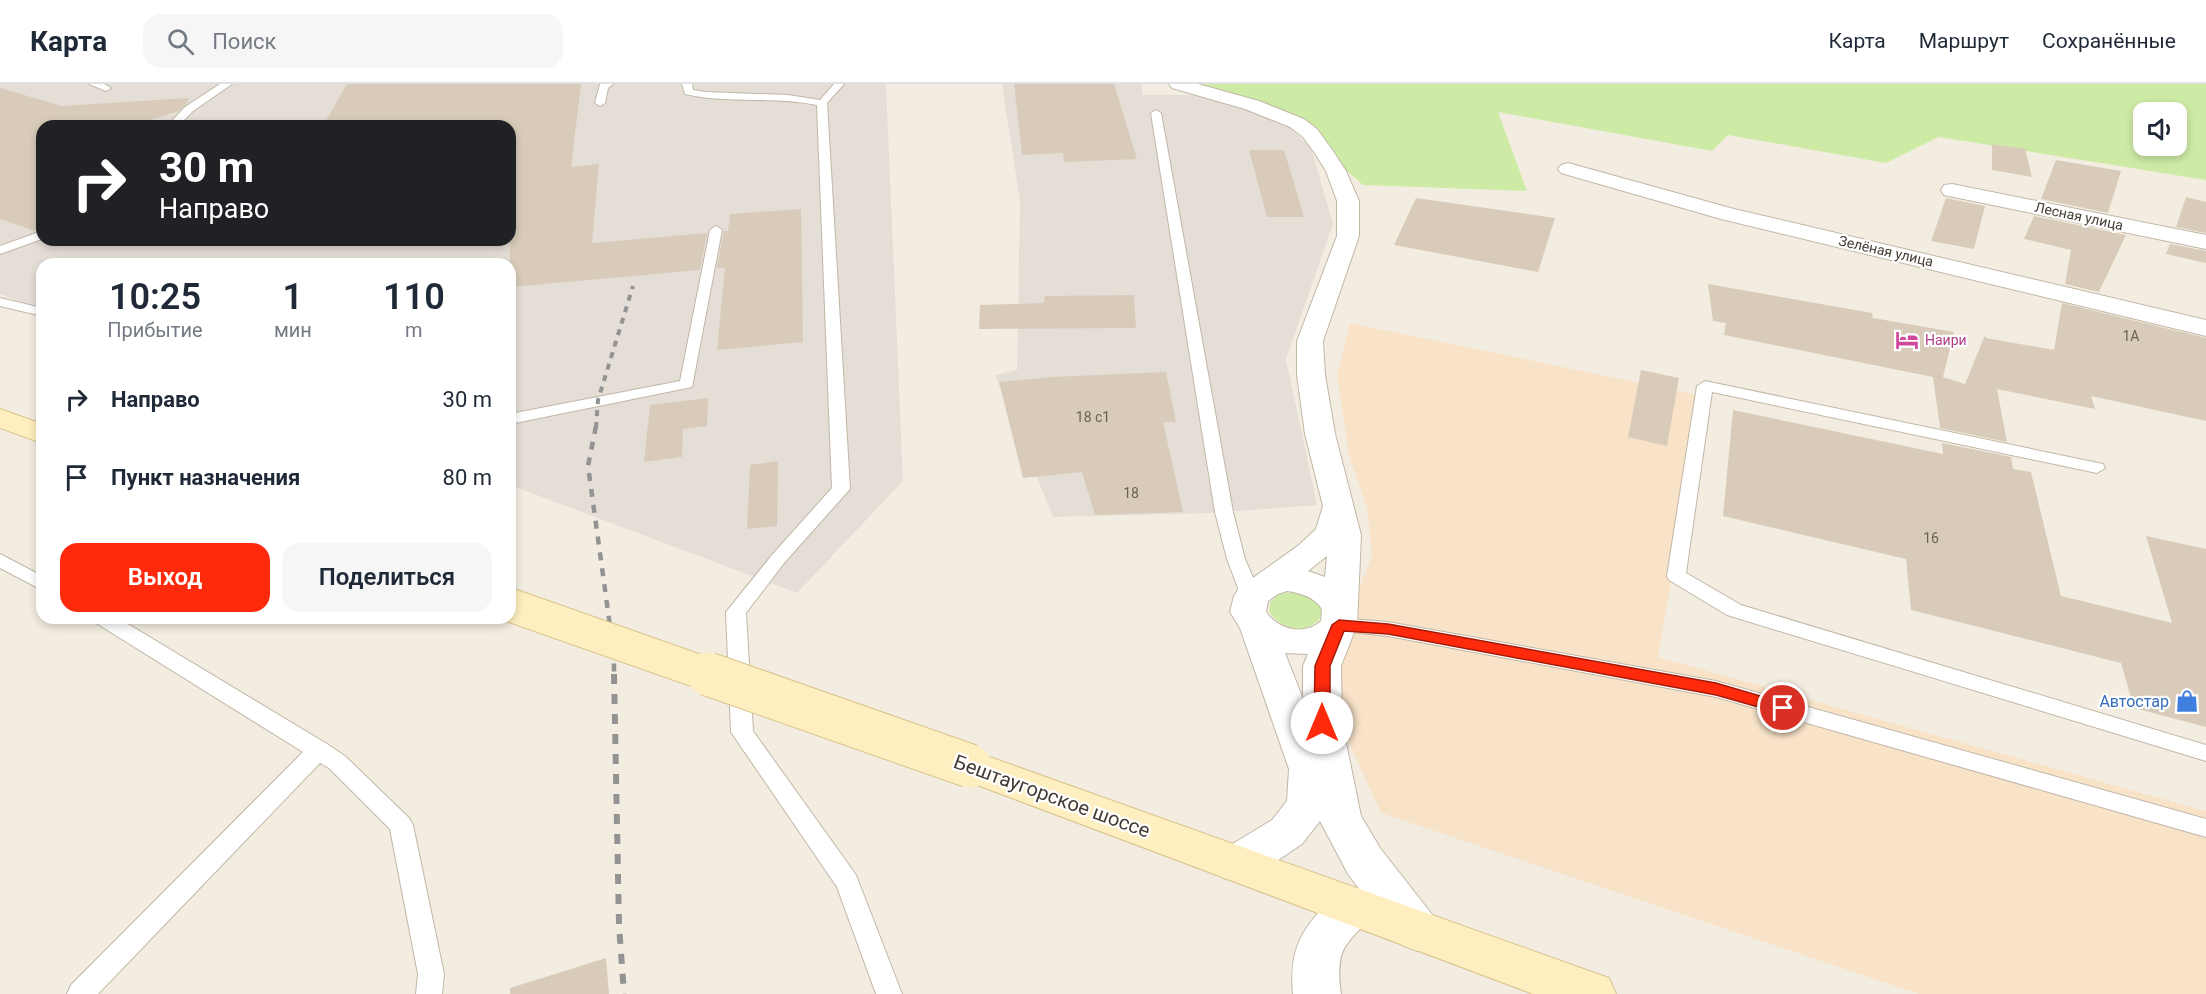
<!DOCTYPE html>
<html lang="ru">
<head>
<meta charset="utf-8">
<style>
	body { margin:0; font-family:Roboto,sans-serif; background:#f6f6f7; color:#1f2937; height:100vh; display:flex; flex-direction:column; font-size:22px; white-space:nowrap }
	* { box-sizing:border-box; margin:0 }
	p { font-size:20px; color:#747a83 }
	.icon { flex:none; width:33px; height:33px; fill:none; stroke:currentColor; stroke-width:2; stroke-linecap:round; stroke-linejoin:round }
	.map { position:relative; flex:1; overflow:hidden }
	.side { position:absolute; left:36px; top:174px; width:480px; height:366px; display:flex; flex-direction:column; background:#fff; border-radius:18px; box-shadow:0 3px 9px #0003 }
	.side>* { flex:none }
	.top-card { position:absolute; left:36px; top:36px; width:480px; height:126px; border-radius:18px; box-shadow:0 3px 9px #0003; background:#202124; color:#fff; overflow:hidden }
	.tools { position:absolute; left:2133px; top:18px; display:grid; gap:12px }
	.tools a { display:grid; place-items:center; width:54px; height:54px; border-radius:12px; background:#fff; box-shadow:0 3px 9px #0003; font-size:30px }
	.pin { position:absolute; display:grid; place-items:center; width:51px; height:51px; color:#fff; margin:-26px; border:3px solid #fff; border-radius:50%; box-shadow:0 2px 6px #0007 }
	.me { position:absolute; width:66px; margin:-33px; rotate:0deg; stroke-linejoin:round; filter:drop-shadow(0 0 4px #0008) }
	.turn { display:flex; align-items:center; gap:21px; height:126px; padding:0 24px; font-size:27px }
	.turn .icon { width:78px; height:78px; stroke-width:2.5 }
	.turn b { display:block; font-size:42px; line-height:51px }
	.eta { display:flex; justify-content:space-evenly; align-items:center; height:102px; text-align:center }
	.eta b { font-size:36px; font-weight:600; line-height:42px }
	.action { display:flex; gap:12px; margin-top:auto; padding:12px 24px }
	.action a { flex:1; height:69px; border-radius:18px; background:#ff2a0c; color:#fff; font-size:24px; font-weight:600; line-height:69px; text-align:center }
	.action a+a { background:#f6f6f7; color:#1f2937 }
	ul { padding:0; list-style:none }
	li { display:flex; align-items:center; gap:18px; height:78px; padding:0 24px }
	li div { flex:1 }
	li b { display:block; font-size:22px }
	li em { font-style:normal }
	header { display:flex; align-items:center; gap:36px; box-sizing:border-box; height:84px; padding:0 30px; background:#fff; border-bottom:2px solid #e0e1e3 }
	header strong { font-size:28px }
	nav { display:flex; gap:33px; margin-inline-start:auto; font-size:21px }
	.search { width:420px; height:54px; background:#f6f6f7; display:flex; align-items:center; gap:15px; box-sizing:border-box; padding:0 21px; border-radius:18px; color:#747a83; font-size:22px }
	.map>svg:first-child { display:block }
	.commercial { fill:#f8e3c9 }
	.industrial { fill:#e4ded7; fill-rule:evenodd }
	.green { fill:#ceeba6; fill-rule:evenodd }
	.building { fill:#d8cbb9 }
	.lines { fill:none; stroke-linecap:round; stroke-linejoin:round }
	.lane-casing { stroke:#c1b7a6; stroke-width:2 }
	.street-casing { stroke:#c1b7a6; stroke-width:2 }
	.secondary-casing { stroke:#dac48e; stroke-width:2 }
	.lane { fill:#fff; fill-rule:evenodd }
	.street { fill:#fff; fill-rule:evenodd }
	.secondary { fill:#ffeebf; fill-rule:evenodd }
	.rail-far2 { stroke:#939393; stroke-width:4; stroke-dasharray:6 6; stroke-linecap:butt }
	.rail-far1 { stroke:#939393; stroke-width:4.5; stroke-dasharray:8 8; stroke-linecap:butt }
	.rail { stroke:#939393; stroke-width:6; stroke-dasharray:10 10; stroke-linecap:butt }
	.secondary-bridge-far1-casing { stroke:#dac48e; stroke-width:35; stroke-linecap:butt }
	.secondary-bridge-casing { stroke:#dac48e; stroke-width:45; stroke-linecap:butt }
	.secondary-bridge-far1 { stroke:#ffeebf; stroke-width:33 }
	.secondary-bridge { stroke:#ffeebf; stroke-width:43 }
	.route { fill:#ff2a0c; stroke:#a61b08; stroke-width:1.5 }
	.labels { text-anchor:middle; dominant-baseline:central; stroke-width:4.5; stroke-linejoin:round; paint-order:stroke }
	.far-street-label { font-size:14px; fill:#443c32; stroke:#fff }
	.number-label { font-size:14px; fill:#696054 }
	.far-hotel-label { font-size:14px; fill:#b23c85; stroke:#fff; text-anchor:start }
	.shop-label { font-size:16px; fill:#366cbe; stroke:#fff; text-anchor:end }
	.near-street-label { font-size:20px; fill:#443c32; stroke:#fff }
</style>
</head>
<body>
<header>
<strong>Карта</strong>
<div class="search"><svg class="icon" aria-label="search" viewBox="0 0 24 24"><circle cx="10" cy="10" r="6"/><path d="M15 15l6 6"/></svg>Поиск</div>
<nav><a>Карта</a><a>Маршрут</a><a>Сохранённые</a></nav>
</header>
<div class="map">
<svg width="2206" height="910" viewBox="0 0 2206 910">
	<rect width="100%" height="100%" fill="#f3ede1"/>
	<path class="commercial" d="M 1350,239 L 1704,312 L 1658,573 L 2206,727 L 2206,910 L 1919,910 L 1381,729 L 1338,635 L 1341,581 L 1356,536 L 1360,502 L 1372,472 L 1367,423 L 1349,373 L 1337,291 Z"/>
	<path class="industrial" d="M 0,0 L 886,0 L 903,397 L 797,509 L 510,401 L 510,180 L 42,180 L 42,226 L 0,210 ZM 42,42 L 510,42 L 510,156 L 42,156 Z
		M 1002,0 L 1142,0 L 1142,11 L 1193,11 L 1255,27 L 1285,39 L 1311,64 L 1333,140 L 1286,275 L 1317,421 L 1211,429 L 1053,433 L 995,291 L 1017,286 L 1020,117 Z"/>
	<path class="green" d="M 1172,0 L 2206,0 L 2206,96 L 1939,53 L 1886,79 L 1728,51 L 1712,67 L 1498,28 L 1527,107 L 1363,101 L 1276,23 ZM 2144,28 L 2176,28 L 2176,62 L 2144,62 Z
		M 1294,508 C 1309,512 1318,515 1323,530 C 1310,552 1282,547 1269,528 L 1270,518 L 1279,510 Z"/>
	<path class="building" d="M 347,0 L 581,0 L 571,83 L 599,80 L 592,159 L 707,149 L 700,186 L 510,203 L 510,42 L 323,42 Z
		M 1014,0 L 1114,0 L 1137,75 L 1064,78 L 1063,69 L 1022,71 Z
		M 0,4 L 62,22 L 188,14 L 188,18 L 179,27 L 130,42 L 42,42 L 42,145 L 35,147 L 0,135 Z
		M 1992,60 L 2025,65 L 2032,93 L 1992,86 Z
		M 1249,66 L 1284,66 L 1304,133 L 1267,133 Z
		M 2056,76 L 2121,87 L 2108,129 L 2041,115 Z
		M 2186,113 L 2206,118 L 2206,149 L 2176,143 Z
		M 1416,114 L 1555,134 L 1538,188 L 1394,161 Z
		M 1946,114 L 1985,122 L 1974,165 L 1931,157 Z
		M 801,125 L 803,258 L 717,266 L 725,184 L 717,184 L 724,147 L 728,147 L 730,130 Z
		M 2034,132 L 2126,151 L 2099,208 L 2065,200 L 2071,166 L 2024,155 Z
		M 2170,160 L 2206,167 L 2206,179 L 2166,170 Z
		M 1708,200 L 1872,229 L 1873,234 L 1954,248 L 1943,293 L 1965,300 L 1985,251 L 1986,254 L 2054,266 L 2062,219 L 2206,254 L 2206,337 L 2091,312 L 2095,325 L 1997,305 L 2007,358 L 1940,344 L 1933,293 L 1724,251 L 1726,239 L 1713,237 Z
		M 1134,211 L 1136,244 L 979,245 L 980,221 L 1044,219 L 1045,212 Z
		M 1641,286 L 1679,294 L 1667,362 L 1628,353 Z
		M 1166,288 L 1176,338 L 1163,338 L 1183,428 L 1095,431 L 1082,388 L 1023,394 L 999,298 L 1052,293 Z
		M 708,314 L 707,342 L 683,345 L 682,373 L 644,378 L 650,321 Z
		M 1733,326 L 1943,370 L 1942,359 L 2011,373 L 2013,385 L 2031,388 L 2061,512 L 2172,539 L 2146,452 L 2206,465 L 2206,643 L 2134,624 L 2121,579 L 1911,526 L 1906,475 L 1723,432 Z
		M 778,377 L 777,442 L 747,445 L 750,381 Z
		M 606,874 L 609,910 L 510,910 L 510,904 Z"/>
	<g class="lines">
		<g class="lane-casing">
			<path id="lane" d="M 89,0 L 104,0 L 111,4 L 106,7 Z
				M 220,0 L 232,0 L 193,27 L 178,42 L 167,42 L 185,23 Z
				M 600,0 L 613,0 L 608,4 L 605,19 L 600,22 L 595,19 Z
				M 682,0 L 692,0 L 693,6 L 705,8 L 788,11 L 820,16 L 834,0 L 844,0 L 827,19 L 850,405 L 784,479 L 746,529 L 753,647 L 856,791 L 902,910 L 876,910 L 837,803 L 731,648 L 726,528 L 772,471 L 832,404 L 817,21 C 773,12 728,20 685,10 Z
				M 1156,26 L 1161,29 L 1233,428 L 1245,475 L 1261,512 L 1258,516 L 1251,518 L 1244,516 L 1241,512 L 1227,475 L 1215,428 L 1151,29 Z
				M 716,142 L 722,146 L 692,303 L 510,340 L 510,330 L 680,297 L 710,146 Z
				M 42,147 L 42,155 L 0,170 L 0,162 Z
				M 0,214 L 42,224 L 42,232 L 0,222 Z
				M 1705,297 L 2103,380 L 2105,384 L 2097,389 L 1712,308 L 1686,489 L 1741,521 L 2206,661 L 2206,677 L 1727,531 L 1669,496 L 1667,492 L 1697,302 Z
				M 0,470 L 42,492 L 42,506 L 0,484 Z
				M 93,534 L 118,534 L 327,660 L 345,672 L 409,734 L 413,741 L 444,890 L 442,910 L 416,910 L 418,890 L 390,745 L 329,684 L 320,679 L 98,910 L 67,910 L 71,901 L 303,668 L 96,539 Z
				M 1339,534 L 1388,538 L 1716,597 L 2206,735 L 2206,753 L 1716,613 L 1388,552 L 1332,546 L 1329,541 L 1332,536 Z"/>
		</g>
		<g class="street-casing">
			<path id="street" d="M 1169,0 L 1198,0 L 1259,17 L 1304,35 L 1317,45 L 1333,67 L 1346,87 L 1359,117 L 1359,152 L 1323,257 L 1325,291 L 1335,350 L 1361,451 L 1357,541 L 1341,582 L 1342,639 L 1361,732 L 1380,764 L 1434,833 L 1441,847 L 1434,861 L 1418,867 L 1402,861 L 1375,825 C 1367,840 1354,849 1345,863 C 1337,876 1339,896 1341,910 L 1293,910 C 1289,868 1300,847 1328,818 C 1337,809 1347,801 1360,806 L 1348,790 L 1320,737 L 1302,760 L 1253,793 L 1237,798 L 1221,793 L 1215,780 L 1221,767 L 1272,736 L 1287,717 L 1289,685 L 1240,544 L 1230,528 L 1234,512 L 1239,504 L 1299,461 L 1316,445 L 1323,422 L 1305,350 L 1297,291 L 1297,257 L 1337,152 L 1337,117 L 1326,87 L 1314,68 L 1303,53 L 1290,43 L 1245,25 L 1172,4 ZM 1327,472 L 1325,493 L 1308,487 ZM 1287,507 C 1301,509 1314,513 1322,525 L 1321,537 C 1305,552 1278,546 1266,528 L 1268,517 L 1278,510 ZM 1285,569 L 1308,570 L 1303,582 L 1303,615 Z
				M 1568,79 L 1734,125 L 2206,236 L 2206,252 L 1721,135 L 1561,89 L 1558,85 L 1561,81 Z
				M 1952,100 L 2206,151 L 2206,165 L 1944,111 L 1941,106 L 1944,101 Z"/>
		</g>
		<g class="secondary-casing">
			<path id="secondary" d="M 0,325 L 42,340 L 42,359 L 0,344 Z
				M 970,666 L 1592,888 L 1609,894 L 1616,910 L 1533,910 L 956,693 L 950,682 L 956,671 Z"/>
		</g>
		<use href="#lane" class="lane"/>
		<use href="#street" class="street"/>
		<use href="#secondary" class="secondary"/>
		<path class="rail-far2" d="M 596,344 L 598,316 L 633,202"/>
		<path class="rail-far1" d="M 596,342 L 588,382 L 614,571 L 614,592"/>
		<path class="rail" d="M 614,590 L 619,841 L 624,910"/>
		<g class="secondary-bridge-far1-casing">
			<path id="secondary-bridge-far1" d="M 510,521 L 712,592"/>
		</g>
		<g class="secondary-bridge-casing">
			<path id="secondary-bridge" d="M 708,590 L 970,682"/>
		</g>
		<use href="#secondary-bridge-far1" class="secondary-bridge-far1"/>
		<use href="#secondary-bridge" class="secondary-bridge"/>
	</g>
	<path class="route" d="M 1339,536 L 1388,540 L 1716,599 L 1788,620 L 1791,624 L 1788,628 L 1783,630 L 1716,611 L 1388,550 L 1344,547 L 1330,582 L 1330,639 L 1328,643 L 1316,643 L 1314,639 L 1315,582 L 1332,541 Z"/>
	<defs>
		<g id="hotel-bare" transform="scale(1.8)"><path d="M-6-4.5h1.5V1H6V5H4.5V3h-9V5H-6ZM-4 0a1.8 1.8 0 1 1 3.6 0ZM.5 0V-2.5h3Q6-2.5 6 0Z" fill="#d1479c" stroke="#fff" stroke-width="2.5" paint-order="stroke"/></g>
		<g id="shop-bare" transform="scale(1.8)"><path d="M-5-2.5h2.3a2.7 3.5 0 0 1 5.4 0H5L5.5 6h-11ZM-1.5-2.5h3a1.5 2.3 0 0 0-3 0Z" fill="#3f7fe0" stroke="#fff" stroke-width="2.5" paint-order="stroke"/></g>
	</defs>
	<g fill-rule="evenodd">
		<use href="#hotel-bare" x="1907" y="256"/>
		<use href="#shop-bare" x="2187" y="617"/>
	</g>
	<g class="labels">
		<g class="far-street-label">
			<text transform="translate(2079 132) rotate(12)">Лесная улица</text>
			<text transform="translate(1886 167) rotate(13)">Зелёная улица</text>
		</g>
		<g class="number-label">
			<text x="2131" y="252">1А</text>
			<text x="1093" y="333">18 с1</text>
			<text x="1131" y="409">18</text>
			<text x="1931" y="454">16</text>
		</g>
		<g class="far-hotel-label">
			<text x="1925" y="256">Наири</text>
		</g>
		<g class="shop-label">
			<text x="2169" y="617">Автостар</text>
		</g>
		<g class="near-street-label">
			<text transform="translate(1052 712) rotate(20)">Бештаугорское шоссе</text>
		</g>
	</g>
</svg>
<div class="tools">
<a><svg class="icon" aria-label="sound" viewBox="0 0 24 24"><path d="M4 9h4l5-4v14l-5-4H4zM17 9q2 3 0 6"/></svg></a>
</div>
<div class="pin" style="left:1783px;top:624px;background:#d93025"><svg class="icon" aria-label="arrive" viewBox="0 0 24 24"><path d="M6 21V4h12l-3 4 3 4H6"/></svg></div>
<svg class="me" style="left:1322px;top:639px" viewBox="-20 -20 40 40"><circle r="19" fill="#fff"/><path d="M0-13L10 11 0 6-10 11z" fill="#ff2a0c"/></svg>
<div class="top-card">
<div class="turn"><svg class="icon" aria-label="right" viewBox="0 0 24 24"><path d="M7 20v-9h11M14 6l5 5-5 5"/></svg><div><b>30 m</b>Направо</div></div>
</div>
<section class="side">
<div class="eta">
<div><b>10:25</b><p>Прибытие</p></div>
<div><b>1</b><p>мин</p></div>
<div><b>110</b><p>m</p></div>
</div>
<ul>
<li><svg class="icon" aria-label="right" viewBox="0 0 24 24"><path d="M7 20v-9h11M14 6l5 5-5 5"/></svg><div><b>Направо</b></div><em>30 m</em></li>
<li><svg class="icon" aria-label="arrive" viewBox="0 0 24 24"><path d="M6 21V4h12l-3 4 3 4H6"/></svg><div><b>Пункт назначения</b></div><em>80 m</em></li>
</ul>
<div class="action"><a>Выход</a><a>Поделиться</a></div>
</section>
</div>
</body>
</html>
